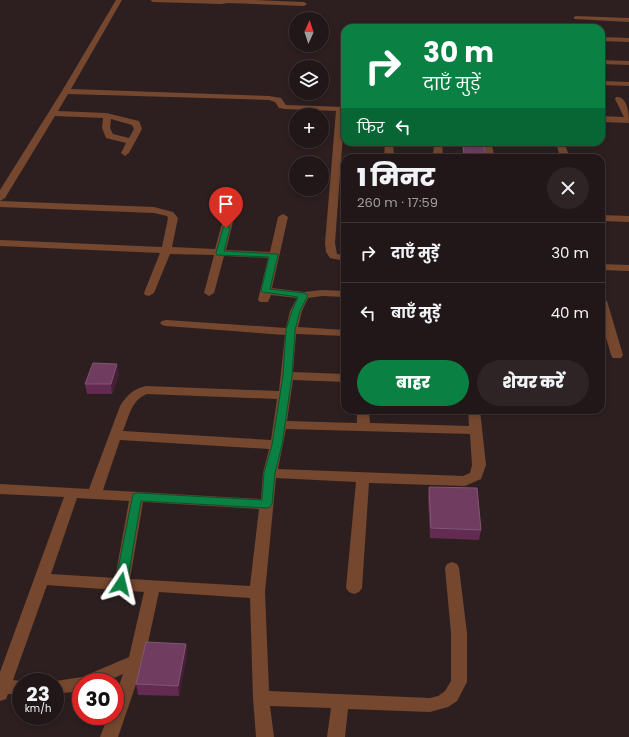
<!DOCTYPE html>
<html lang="hi">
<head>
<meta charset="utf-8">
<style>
	body { margin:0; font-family:Poppins,"Noto Sans Devanagari",sans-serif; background:#2e2425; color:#f1f3f6; height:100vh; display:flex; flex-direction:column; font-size:15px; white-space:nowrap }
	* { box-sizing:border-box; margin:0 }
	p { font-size:13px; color:#a29fa2 }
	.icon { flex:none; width:22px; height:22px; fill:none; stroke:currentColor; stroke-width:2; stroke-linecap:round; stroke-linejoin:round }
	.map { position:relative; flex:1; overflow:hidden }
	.panel { position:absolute; left:341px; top:154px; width:264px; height:260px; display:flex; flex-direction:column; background:#221718; border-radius:12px; box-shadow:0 2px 6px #0003,0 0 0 1px #3f3637 }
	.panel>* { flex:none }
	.hud { position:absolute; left:341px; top:24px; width:264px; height:122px; border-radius:12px; box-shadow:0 2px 6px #0003,0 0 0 1px #3f3637; background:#0b8043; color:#fff; overflow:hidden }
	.needle { width:26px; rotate:3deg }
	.buttons { position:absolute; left:289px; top:12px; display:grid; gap:8px }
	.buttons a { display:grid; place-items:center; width:40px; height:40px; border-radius:50%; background:#221718; box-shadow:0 2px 6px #0003,0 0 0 1px #3f3637; font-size:20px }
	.speed { position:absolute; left:12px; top:673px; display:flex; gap:8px; font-size:20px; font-weight:700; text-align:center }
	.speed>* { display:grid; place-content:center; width:52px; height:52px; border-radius:50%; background:#221718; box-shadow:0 2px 6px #0003,0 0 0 1px #3f3637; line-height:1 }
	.speed small { font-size:10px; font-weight:400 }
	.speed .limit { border:6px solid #d22; background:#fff; color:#111 }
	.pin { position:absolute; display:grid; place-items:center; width:34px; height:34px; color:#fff; margin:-41px -17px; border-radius:50% 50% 50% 0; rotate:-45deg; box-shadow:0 0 4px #0007 }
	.pin .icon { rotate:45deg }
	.me { position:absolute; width:44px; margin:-22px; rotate:10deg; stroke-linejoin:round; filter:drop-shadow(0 0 3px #0008) }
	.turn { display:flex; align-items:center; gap:14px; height:84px; padding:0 16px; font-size:18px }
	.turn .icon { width:52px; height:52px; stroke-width:2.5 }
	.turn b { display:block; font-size:28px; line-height:34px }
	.then { display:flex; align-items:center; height:38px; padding:0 16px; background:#0003; gap:8px; font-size:15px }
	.round { display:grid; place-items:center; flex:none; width:42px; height:42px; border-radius:21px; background:#2e2425 }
	.summary { display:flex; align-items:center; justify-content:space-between; height:68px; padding:0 16px }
	h1 { font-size:24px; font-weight:800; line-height:30px }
	.action { display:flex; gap:8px; margin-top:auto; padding:8px 16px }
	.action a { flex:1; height:46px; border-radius:24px; background:#0b8043; color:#fff; font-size:16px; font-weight:800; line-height:46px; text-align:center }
	.action a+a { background:#2e2425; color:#f1f3f6 }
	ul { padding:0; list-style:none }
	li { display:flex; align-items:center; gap:12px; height:60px; padding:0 16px; border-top:1px solid #3f3637 }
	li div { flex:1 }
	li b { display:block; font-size:15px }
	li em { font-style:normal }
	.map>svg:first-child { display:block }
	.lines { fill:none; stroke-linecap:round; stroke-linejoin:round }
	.minor { fill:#75472e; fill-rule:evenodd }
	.wall { fill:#632a52 }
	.shaded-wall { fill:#471e38 }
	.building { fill:#703d61; stroke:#825574 }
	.route { fill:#0b8043; stroke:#07532c }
</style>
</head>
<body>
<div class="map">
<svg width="629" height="737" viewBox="0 0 629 737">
	<rect width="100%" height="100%" fill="#2d1f20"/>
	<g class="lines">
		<path class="minor" d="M 116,0 L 122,0 L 71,89 L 269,96 L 281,98 L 286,105 L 345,107 L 335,243 L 337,254 L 345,255 L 345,261 L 330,258 L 326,252 L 325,243 L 336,111 L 285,109 L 279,108 L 275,102 L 269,100 L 68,94 L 58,111 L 106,113 L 139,121 L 142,129 L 129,153 L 125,156 L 121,153 L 126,143 L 106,138 L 102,128 L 103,118 L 55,116 L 5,198 L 0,201 L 0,190 L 62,91 ZM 111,119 L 132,125 L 134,129 L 129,138 L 113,134 L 110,128 Z
			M 150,0 L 255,0 L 304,2 L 307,4 L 304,6 L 228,3 L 221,4 L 153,2 Z
			M 576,16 L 629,18 L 629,22 L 574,19 L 574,17 Z
			M 601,37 L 629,38 L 629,42 L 601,41 Z
			M 601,60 L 629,61 L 629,65 L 601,64 Z
			M 601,81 L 629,82 L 629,86 L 601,85 Z
			M 616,97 L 619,97 C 628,100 629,114 629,123 L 601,122 L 601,116 L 624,117 L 615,99 Z
			M 385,142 L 393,142 L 394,158 L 384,158 Z
			M 434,142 L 442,142 L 443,158 L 433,158 Z
			M 483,142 L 491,142 L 495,158 L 485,158 Z
			M 556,142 L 564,142 L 570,158 L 560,158 Z
			M 233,199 L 238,202 L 226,250 L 270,252 L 278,217 L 283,214 L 288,217 L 272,288 L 304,292 L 322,290 L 345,291 L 345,297 L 322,296 L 308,298 L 302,311 L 298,327 L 345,330 L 345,336 L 296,334 L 293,372 L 345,374 L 345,382 L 293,380 L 287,421 L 357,423 L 357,410 L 369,410 L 370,423 L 469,426 L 468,410 L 480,410 L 486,465 L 481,479 L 465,486 L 369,483 L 362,588 L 359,592 L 354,594 L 349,592 L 346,588 L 356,482 L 276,478 L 265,592 L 269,691 L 430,698 L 438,696 L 445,691 L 451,681 L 451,633 L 445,568 L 447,564 L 452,562 L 457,564 L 459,568 L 467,633 L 467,682 L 457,701 L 448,707 L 430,712 L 348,709 L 345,737 L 327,737 L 331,708 L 270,706 L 274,737 L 256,737 L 253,698 L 250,598 L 159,592 L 144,661 L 118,737 L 100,737 L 108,716 L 115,716 L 115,697 L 123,674 L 105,682 L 81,682 L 81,691 L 55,694 L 55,682 L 49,682 L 82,677 L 129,657 L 144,592 L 47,585 L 13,680 L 27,682 L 21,682 L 21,694 L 8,694 L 6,699 L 0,701 L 0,672 L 64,497 L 0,494 L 0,484 L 89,489 L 120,406 C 127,395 133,389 146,386 L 279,391 L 285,335 L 166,326 L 162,325 L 160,323 L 162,321 L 166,320 L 286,328 L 290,311 L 297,298 L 271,295 L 268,302 L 260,302 L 258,300 L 268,258 L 224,256 L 214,293 L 209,296 L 204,293 L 214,255 L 170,254 L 154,293 L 149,296 L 145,295 L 144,293 L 160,253 L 0,246 L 0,240 L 162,247 L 168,218 L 167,216 L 154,213 L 0,207 L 0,201 L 154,207 L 173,212 L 178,218 L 172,247 L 215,249 L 228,202 ZM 147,394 L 277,399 L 271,440 L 123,431 C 129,417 131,400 147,394 ZM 286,429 L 470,434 L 472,465 L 470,473 L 463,476 L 278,469 ZM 120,440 L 269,449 L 263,473 L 261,499 L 103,490 ZM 77,498 L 129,501 L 115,578 L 51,574 ZM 143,502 L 259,509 L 250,586 L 130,579 Z
			M 601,215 L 629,216 L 629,222 L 601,221 Z
			M 601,264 L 629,265 L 629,271 L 601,270 Z
			M 601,298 L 607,301 L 623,355 L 621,358 L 613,358 L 611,355 L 601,320 Z"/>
	</g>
	<path class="wall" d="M 462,142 L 483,142 L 486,158 L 462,158 L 462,156 L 463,156 Z
		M 345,206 L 345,229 L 344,229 Z
		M 119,374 L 112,394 L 87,394 L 85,384 Z
		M 429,487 L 481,530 L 479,540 L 430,538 L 428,497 Z
		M 186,644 L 187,654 L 179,696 L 138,695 L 136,684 Z"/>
	<path class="shaded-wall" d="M 117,364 L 119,374 L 112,394 L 111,384 Z
		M 186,644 L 187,654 L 179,696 L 178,686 Z"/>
	<path class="building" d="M 463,142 L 483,142 L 486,158 L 462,158 L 462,156 L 464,156 Z
		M 345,206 L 345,224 L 344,224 Z
		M 93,363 L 117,364 L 111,384 L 85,384 Z
		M 429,487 L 477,488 L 481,530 L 431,528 Z
		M 146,642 L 186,644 L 178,686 L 136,684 Z"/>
	<path class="route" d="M 226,225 L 230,228 L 224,251 L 277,254 L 278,255 L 270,289 L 304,293 L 308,295 L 300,311 L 295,330 L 292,376 L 282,445 L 275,473 L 272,504 L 270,507 L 267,508 L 141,501 L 127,584 L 125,588 L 121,589 L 117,588 L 115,584 L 133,494 L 137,493 L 262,500 L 264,473 L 272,445 L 283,376 L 286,330 L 292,311 L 298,297 L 263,292 L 261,291 L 269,257 L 217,255 L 216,253 L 223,228 Z"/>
</svg>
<div class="buttons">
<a><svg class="needle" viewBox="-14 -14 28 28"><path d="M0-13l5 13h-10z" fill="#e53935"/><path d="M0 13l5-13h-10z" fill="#a29fa2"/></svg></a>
<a><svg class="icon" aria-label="layers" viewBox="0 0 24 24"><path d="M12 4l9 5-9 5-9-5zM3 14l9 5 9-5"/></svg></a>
<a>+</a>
<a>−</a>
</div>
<div class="speed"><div>23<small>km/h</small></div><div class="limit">30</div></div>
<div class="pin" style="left:226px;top:228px;background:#d93025"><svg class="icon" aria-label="arrive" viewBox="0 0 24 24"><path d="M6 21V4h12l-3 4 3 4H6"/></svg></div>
<svg class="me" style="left:121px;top:584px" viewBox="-20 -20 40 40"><path d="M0-17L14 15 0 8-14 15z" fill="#0b8043" stroke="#fff" stroke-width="4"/></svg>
<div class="hud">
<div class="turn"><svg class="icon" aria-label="right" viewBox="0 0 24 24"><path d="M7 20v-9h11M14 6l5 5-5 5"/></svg><div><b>30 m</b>दाएँ मुड़ें</div></div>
<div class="then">फिर<svg class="icon" aria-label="left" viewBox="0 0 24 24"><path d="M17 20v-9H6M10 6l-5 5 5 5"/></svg></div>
</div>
<section class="panel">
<div class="summary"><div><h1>1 मिनट</h1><p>260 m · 17:59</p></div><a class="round"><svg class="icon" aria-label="close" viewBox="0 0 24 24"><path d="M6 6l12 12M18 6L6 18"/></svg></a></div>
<ul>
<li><svg class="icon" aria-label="right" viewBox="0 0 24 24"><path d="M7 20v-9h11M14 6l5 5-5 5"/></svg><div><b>दाएँ मुड़ें</b></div><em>30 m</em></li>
<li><svg class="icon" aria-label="left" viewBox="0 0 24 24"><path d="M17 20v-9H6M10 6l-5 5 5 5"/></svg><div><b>बाएँ मुड़ें</b></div><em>40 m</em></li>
</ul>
<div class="action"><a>बाहर</a><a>शेयर करें</a></div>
</section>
</div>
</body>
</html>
